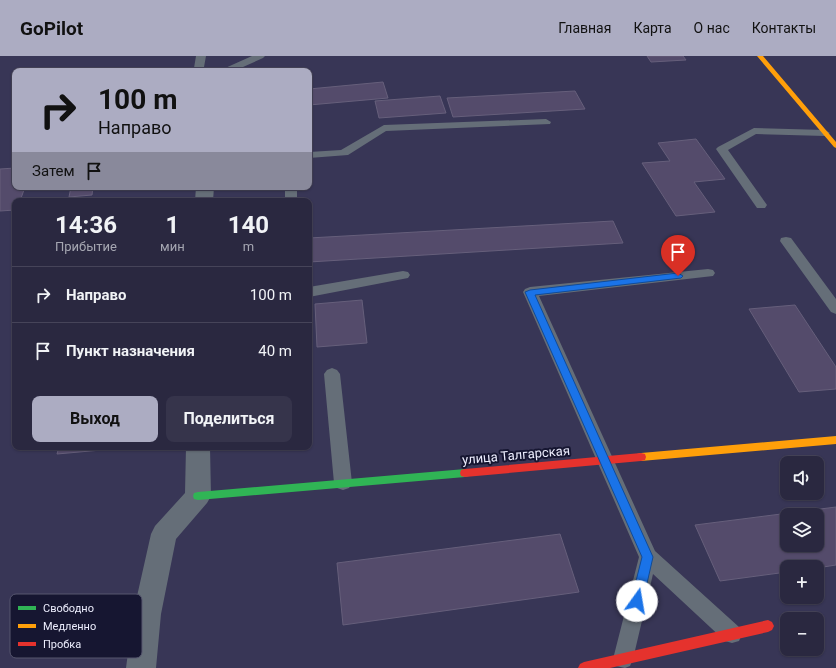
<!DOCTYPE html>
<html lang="ru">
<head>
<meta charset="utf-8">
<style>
	body { margin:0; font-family:Roboto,sans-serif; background:#36344b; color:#f1f3f6; height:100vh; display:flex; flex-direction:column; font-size:15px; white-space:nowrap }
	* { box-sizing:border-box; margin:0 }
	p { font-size:13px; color:#a5a6b1 }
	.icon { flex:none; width:22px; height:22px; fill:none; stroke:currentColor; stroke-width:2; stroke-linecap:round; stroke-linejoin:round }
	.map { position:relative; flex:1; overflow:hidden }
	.sheet { position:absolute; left:12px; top:142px; width:300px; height:252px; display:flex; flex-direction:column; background:#2a2840; border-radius:8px; box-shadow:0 1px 3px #0004,0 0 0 1px #464459 }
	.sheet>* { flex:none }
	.hud { position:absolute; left:12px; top:12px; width:300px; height:122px; border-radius:8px; box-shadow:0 1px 3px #0004,0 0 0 1px #464459; background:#acacc2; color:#111; overflow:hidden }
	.controls { position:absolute; left:780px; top:400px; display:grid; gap:8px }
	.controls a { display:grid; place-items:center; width:44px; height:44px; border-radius:8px; background:#2a2840; box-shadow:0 1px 3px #0004,0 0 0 1px #464459; font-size:20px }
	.pin { position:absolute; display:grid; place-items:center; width:34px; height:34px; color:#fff; margin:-41px -17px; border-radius:50% 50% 50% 0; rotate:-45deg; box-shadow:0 0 4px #0007 }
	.pin .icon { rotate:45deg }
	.me { position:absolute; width:44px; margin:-22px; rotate:13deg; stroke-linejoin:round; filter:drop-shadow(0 0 3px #0008) }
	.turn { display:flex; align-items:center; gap:14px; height:84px; padding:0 20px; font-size:18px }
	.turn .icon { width:52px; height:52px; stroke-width:2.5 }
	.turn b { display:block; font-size:28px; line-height:34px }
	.then { display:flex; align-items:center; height:38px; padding:0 20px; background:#0003; gap:8px; font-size:15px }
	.eta { display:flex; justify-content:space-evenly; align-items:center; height:68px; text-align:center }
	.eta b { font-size:24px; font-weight:700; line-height:28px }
	.cta { display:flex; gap:8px; margin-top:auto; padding:8px 20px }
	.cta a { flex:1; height:46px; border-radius:8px; background:#acacc2; color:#111; font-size:16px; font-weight:700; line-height:46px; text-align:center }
	.cta a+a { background:#36344b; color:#f1f3f6 }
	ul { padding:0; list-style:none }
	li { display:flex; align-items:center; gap:12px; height:56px; padding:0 20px; border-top:1px solid #464459 }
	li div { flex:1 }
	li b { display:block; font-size:15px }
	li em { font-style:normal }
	header { display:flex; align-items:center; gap:24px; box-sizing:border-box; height:56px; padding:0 20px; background:#acacc2; color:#111 }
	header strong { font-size:19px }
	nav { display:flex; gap:22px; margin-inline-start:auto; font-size:14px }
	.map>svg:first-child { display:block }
	.building { fill:#544b6b; stroke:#665f7b; fill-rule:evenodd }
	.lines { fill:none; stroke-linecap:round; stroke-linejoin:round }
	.lane { fill:#656e78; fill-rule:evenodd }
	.street { fill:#656e78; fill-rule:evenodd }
	.fast { fill:#30b455; fill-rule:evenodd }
	.slow { fill:#ff9f0a; fill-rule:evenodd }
	.jam { fill:#e5322d; fill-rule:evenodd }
	.route { fill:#1a73e8; stroke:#114b97 }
	.labels { text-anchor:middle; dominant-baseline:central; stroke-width:4; stroke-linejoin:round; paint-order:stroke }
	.street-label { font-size:13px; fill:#ebecfc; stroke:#161631 }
	.key { fill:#161631; stroke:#56566e; stroke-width:1 }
	.key-label { font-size:11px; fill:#ebecfc }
</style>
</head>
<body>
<header>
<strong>GoPilot</strong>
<nav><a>Главная</a><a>Карта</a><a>О нас</a><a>Контакты</a></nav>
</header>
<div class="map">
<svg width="836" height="612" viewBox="0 0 836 612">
	<rect width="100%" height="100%" fill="#383656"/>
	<path class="building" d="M 647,0 L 683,0 L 686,4 L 651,6 Z
		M 383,26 L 388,42 L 309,49 L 309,33 Z
		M 575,35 L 585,53 L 453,61 L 447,42 Z
		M 440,40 L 446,57 L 379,62 L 375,45 Z
		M 696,83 L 725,123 L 694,126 L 715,156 L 676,160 L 642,107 L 670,105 L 658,87 Z
		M 15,112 L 15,131 L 25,131 L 20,145 L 15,145 L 15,154 L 0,155 L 0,113 Z
		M 71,131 L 93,131 L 92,139 L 69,141 Z
		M 613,165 L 623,187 L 309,206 L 309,182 Z
		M 362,244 L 367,287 L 317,291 L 315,248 Z
		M 795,249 L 836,311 L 836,333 L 799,336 L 749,253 Z
		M 59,391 L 135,391 L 57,398 Z
		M 836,451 L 836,509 L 817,512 L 787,511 L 787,516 L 720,525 L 695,469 ZM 787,459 L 817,459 L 817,489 L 787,489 Z
		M 560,478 L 579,536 L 343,569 L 337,507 Z"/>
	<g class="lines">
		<path class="lane" d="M 196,0 L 206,0 L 204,11 L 210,15 L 196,14 L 194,12 Z
			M 252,0 L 265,0 L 263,2 L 234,15 L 221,15 L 223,13 Z
			M 546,63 L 551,66 L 550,68 L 386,75 L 348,99 L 309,102 L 309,96 L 341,94 L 384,69 Z
			M 754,72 L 825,74 L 830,77 L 825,80 L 756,78 L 728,94 L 767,149 L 765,152 L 757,152 L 716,93 L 718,91 Z
			M 285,131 L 297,131 L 297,145 L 285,145 Z
			M 786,181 L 791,182 L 836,243 L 836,258 L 831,256 L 780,185 L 781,182 Z
			M 708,213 L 713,214 L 715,217 L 713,220 L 539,240 L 655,495 L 739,571 L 742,578 L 739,585 L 732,587 L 725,585 L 653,518 L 633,603 L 630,610 L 625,612 L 616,610 L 613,603 L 639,501 L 523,236 L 525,233 L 530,231 Z
			M 403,215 L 408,216 L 410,219 L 408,222 L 309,241 L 309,231 Z
			M 332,312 L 337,314 L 340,318 L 352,427 L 349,432 L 343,434 L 337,432 L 334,427 L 324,318 L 327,314 Z"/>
		<path class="street" d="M 196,131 L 214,131 L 213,145 L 195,145 Z
			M 186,391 L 210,391 L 211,440 L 207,447 L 176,483 L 161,558 L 156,612 L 126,612 L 133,558 L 151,478 L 155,470 L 185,437 Z"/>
		<path class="fast" d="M 465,413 L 469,414 L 470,417 L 469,420 L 465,421 L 198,444 L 194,443 L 193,440 L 194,437 L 198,436 Z"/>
		<path class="slow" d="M 757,0 L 763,0 L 836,86 L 836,92 L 834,91 Z
			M 836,380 L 836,388 L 641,405 L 637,404 L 636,401 L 637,398 L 641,397 Z"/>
		<path class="jam" d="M 641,397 L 645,398 L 646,401 L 645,404 L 641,405 L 465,421 L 461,420 L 460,417 L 461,414 L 465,413 Z
			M 768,564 L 772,566 L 774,570 L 772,574 L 768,576 L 610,612 L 578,612 L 580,608 L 584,606 Z"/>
	</g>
	<path class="route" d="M 678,217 L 683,220 L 681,222 L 535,239 L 653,501 L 643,545 L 641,549 L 637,550 L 633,549 L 631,545 L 642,501 L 525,236 L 530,234 Z"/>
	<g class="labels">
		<g class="street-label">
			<text transform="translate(516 399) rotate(-5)">улица Талгарская</text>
		</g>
	</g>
	<rect x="10" y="538" width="132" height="64" rx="6" class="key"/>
	<rect x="18" y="550" width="18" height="4" fill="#30b455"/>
	<rect x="18" y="568" width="18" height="4" fill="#ff9f0a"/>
	<rect x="18" y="586" width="18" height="4" fill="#e5322d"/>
	<g class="key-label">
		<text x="43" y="556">Свободно</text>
		<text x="43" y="574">Медленно</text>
		<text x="43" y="592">Пробка</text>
	</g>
</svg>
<div class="controls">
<a><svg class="icon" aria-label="sound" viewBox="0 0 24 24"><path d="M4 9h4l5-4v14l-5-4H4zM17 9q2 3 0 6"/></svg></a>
<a><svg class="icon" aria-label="layers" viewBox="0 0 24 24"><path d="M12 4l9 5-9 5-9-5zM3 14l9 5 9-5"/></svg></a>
<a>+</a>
<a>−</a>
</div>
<div class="pin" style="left:678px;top:220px;background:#d93025"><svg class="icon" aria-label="arrive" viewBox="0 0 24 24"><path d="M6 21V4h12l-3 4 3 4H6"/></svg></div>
<svg class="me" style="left:637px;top:545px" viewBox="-20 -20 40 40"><circle r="19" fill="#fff"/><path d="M0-13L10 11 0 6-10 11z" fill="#1a73e8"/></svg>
<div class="hud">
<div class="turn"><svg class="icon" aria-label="right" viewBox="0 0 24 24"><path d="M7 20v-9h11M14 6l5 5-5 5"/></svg><div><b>100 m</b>Направо</div></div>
<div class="then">Затем<svg class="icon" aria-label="arrive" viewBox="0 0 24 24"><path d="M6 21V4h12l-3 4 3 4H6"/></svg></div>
</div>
<section class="sheet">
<div class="eta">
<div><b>14:36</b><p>Прибытие</p></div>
<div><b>1</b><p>мин</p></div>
<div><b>140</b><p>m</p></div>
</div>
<ul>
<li><svg class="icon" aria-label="right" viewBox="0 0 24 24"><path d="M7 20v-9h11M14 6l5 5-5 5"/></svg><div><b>Направо</b></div><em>100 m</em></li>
<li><svg class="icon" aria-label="arrive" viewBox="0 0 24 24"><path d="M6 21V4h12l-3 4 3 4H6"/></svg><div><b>Пункт назначения</b></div><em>40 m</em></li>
</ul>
<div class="cta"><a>Выход</a><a>Поделиться</a></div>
</section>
</div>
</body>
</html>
